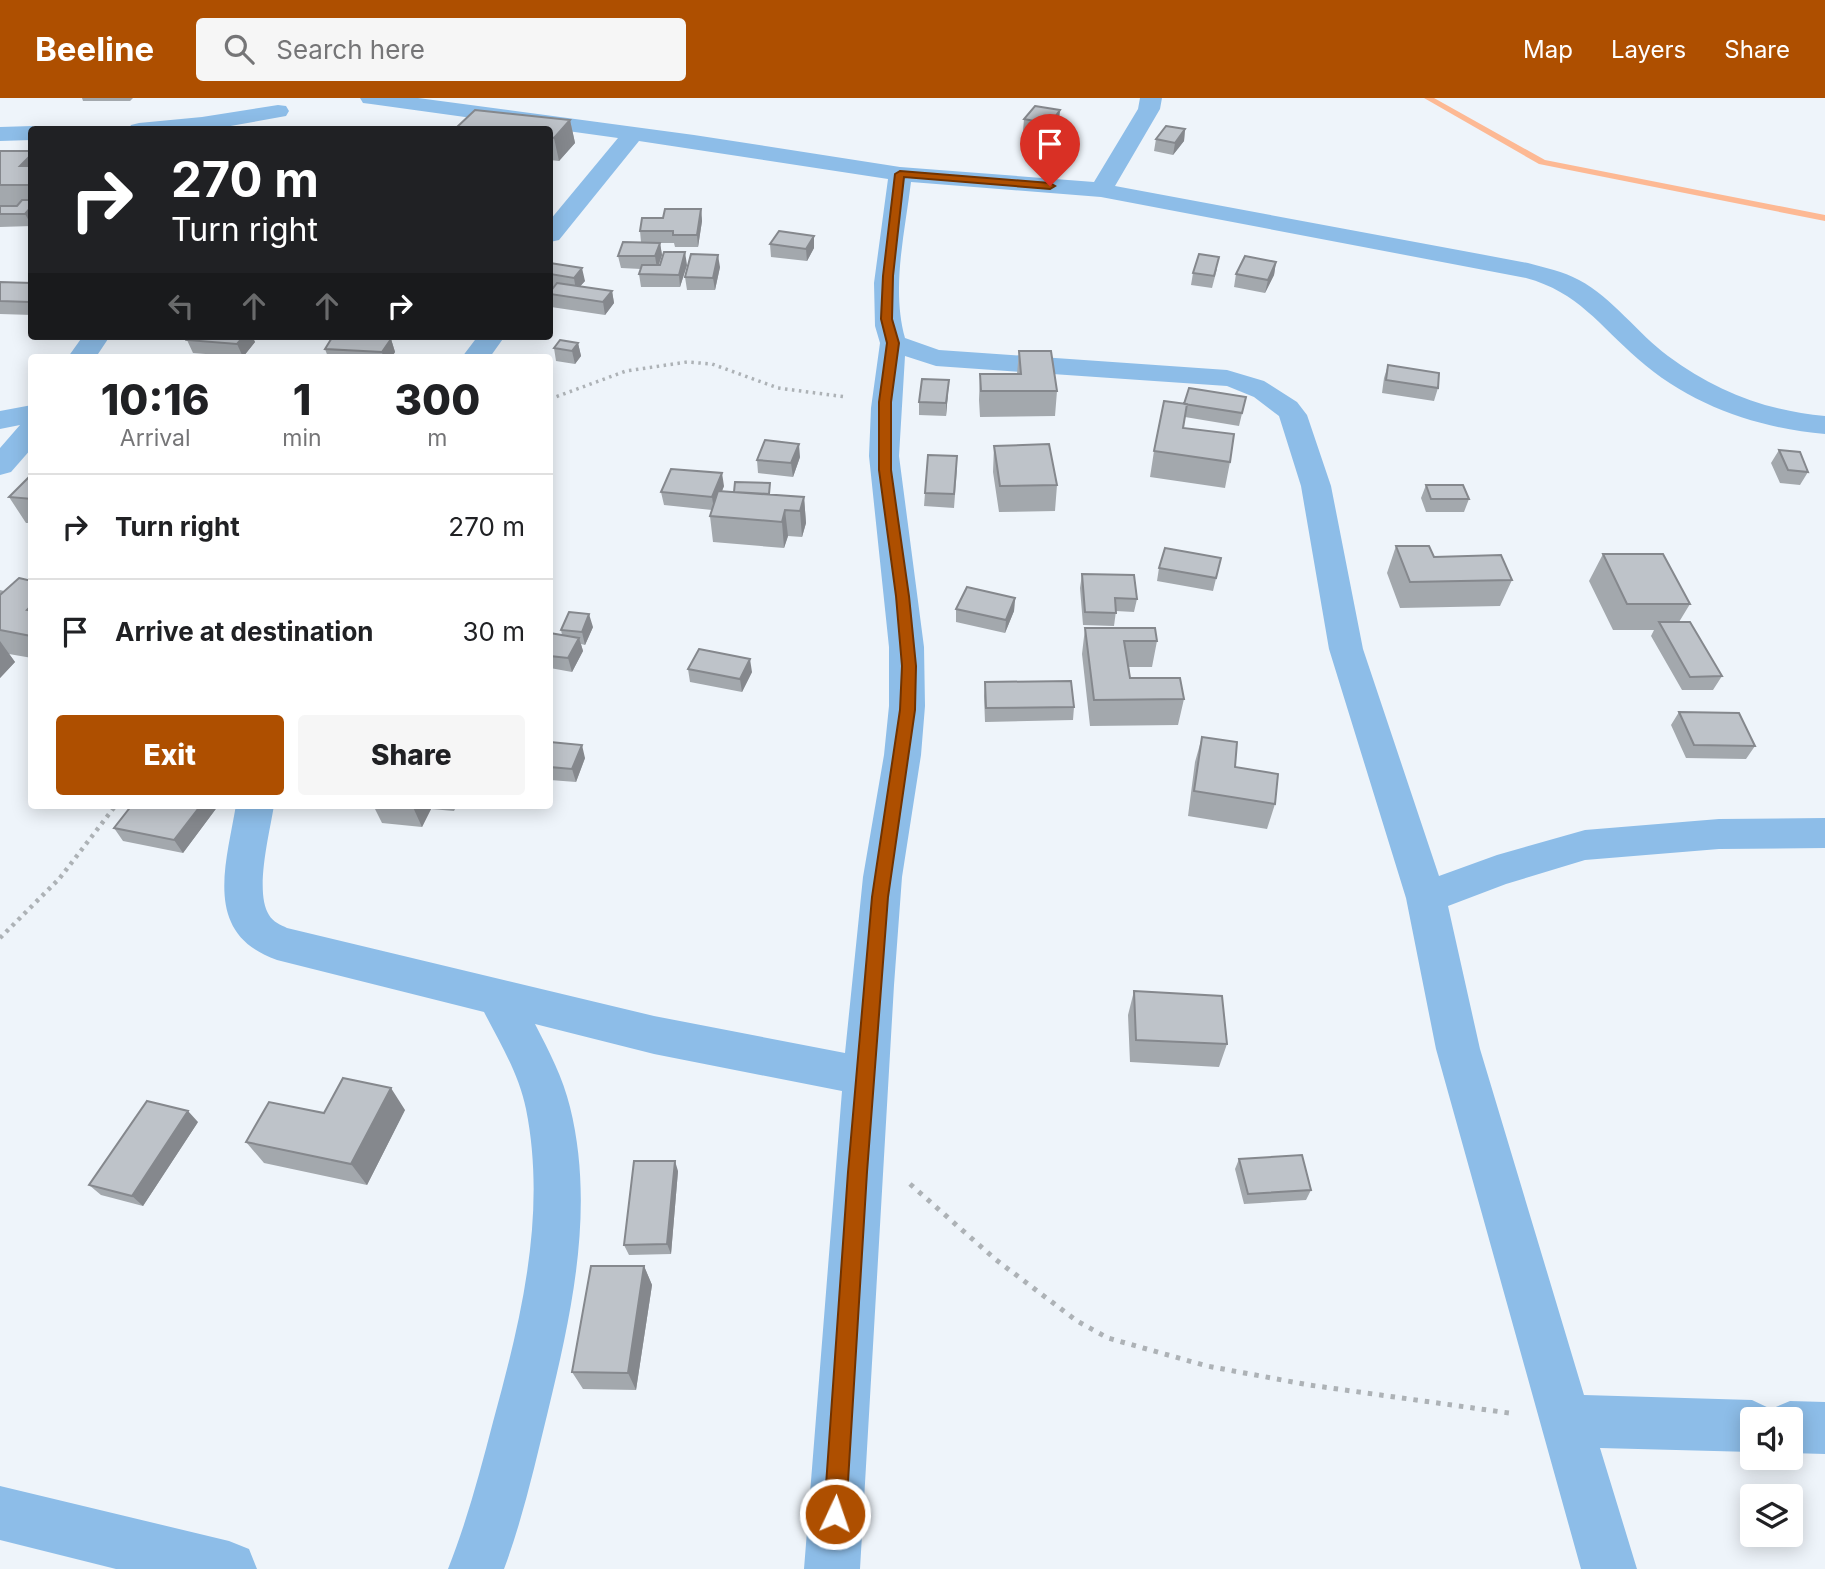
<!DOCTYPE html>
<html lang="en">
<head>
<meta charset="utf-8">
<style>
	body { margin:0; font-family:Inter,sans-serif; background:#f6f6f6; color:#202124; height:100vh; display:flex; flex-direction:column; font-size:26px; white-space:nowrap }
	* { box-sizing:border-box; margin:0 }
	p { font-size:23px; color:#757577 }
	.icon { flex:none; width:38px; height:38px; fill:none; stroke:currentColor; stroke-width:2; stroke-linecap:round; stroke-linejoin:round }
	.map { position:relative; flex:1; overflow:hidden }
	.sheet { position:absolute; left:28px; top:256px; width:525px; height:455px; display:flex; flex-direction:column; background:#fff; border-radius:7px; box-shadow:0 4px 18px #0003 }
	.sheet>* { flex:none }
	.hud { position:absolute; left:28px; top:28px; width:525px; height:214px; border-radius:7px; box-shadow:0 4px 18px #0003; background:#202124; color:#fff; overflow:hidden }
	.buttons { position:absolute; left:1740px; top:1309px; display:grid; gap:14px }
	.buttons a { display:grid; place-items:center; width:63px; height:63px; border-radius:7px; background:#fff; box-shadow:0 4px 18px #0003; font-size:35px }
	.pin { position:absolute; display:grid; place-items:center; width:60px; height:60px; color:#fff; margin:-72px -30px; border-radius:50% 50% 50% 0; rotate:-45deg; box-shadow:0 0 7px #0007 }
	.pin .icon { rotate:45deg }
	.me { position:absolute; width:77px; margin:-38px; rotate:3deg; stroke-linejoin:round; filter:drop-shadow(0 0 5px #0008) }
	.turn { display:flex; align-items:center; gap:24px; height:147px; padding:0 28px; font-size:32px }
	.turn .icon { width:91px; height:91px; stroke-width:2.5 }
	.turn b { display:block; font-size:49px; line-height:60px }
	.lanes { display:flex; align-items:center; height:66px; padding:0 28px; background:#0003; justify-content:center; gap:35px; direction:ltr }
	.lanes .off { opacity:.35 }
	.eta { display:flex; justify-content:space-evenly; align-items:center; height:119px; text-align:center }
	.eta b { font-size:42px; font-weight:800; line-height:49px }
	.cta { display:flex; gap:14px; margin-top:auto; padding:14px 28px }
	.cta a { flex:1; height:80px; border-radius:7px; background:#ae4f00; color:#fff; font-size:28px; font-weight:800; line-height:80px; text-align:center }
	.cta a+a { background:#f6f6f6; color:#202124 }
	ul { padding:0; list-style:none }
	li { display:flex; align-items:center; gap:21px; height:105px; padding:0 28px; border-top:2px solid #e0e0e0 }
	li div { flex:1 }
	li b { display:block; font-size:26px }
	li em { font-style:normal }
	header { display:flex; align-items:center; gap:42px; box-sizing:border-box; height:98px; padding:0 35px; background:#ae4f00; color:#fff }
	header strong { font-size:33px }
	nav { display:flex; gap:38px; margin-inline-start:auto; font-size:24px }
	.search { width:490px; height:63px; background:#f6f6f6; display:flex; align-items:center; gap:18px; box-sizing:border-box; padding:0 24px; border-radius:7px; color:#757577; font-size:26px }
	.map>svg:first-child { display:block }
	.lines { fill:none; stroke-linecap:round; stroke-linejoin:round }
	.stream { fill:#fdb994; fill-rule:evenodd }
	.path-far2 { stroke:#adb2b6; stroke-width:3.5; stroke-dasharray:2.5 4.5; stroke-linecap:butt }
	.path-far1 { stroke:#adb2b6; stroke-width:4.5; stroke-dasharray:3.5 5; stroke-linecap:butt }
	.path { stroke:#adb2b6; stroke-width:5; stroke-dasharray:4.5 7; stroke-linecap:butt }
	.minor { fill:#8dbde8; fill-rule:evenodd }
	.wall { fill:#a3a8ad }
	.shaded-wall { fill:#85888d }
	.building { fill:#bec3c9; stroke:#85888d; stroke-width:2 }
	.route { fill:#ae4f00; stroke:#713300; stroke-width:2 }
</style>
</head>
<body>
<header>
<strong>Beeline</strong>
<div class="search"><svg class="icon" aria-label="search" viewBox="0 0 24 24"><circle cx="10" cy="10" r="6"/><path d="M15 15l6 6"/></svg>Search here</div>
<nav><a>Map</a><a>Layers</a><a>Share</a></nav>
</header>
<div class="map">
<svg width="1825" height="1471" viewBox="0 0 1825 1471">
	<rect width="100%" height="100%" fill="#eef4fa"/>
	<g class="lines">
		<path class="stream" d="M 1424,0 L 1434,0 L 1545,62 L 1825,117 L 1825,123 L 1539,66 Z"/>
		<path class="path-far2" d="M 550,301 L 626,273 L 687,264 L 712,266 L 778,290 L 846,299"/>
		<path class="path-far1" d="M 0,840 L 59,781 L 116,707"/>
		<path class="path" d="M 910,1086 L 995,1161 L 1077,1223 L 1108,1240 L 1207,1268 L 1309,1287 L 1509,1315"/>
		<path class="minor" d="M 360,0 L 418,0 L 694,37 L 900,69 L 1094,84 L 1138,11 L 1140,0 L 1162,0 L 1160,11 L 1115,88 L 1528,165 C 1545,170 1563,173 1579,182 C 1613,200 1637,235 1668,258 C 1715,293 1767,313 1825,318 L 1825,336 C 1757,330 1690,307 1638,261 C 1600,228 1578,194 1526,180 L 1101,99 L 911,84 C 905,134 891,190 905,240 L 939,252 L 1227,272 L 1264,283 L 1297,304 L 1307,317 L 1331,388 L 1363,551 L 1439,778 L 1497,757 L 1585,732 L 1719,721 L 1825,720 L 1825,750 L 1719,751 L 1585,762 L 1506,786 L 1448,808 L 1480,951 L 1584,1297 L 1752,1302 L 1771,1311 L 1790,1303 L 1825,1304 L 1825,1356 L 1790,1355 L 1790,1321 L 1752,1321 L 1752,1354 L 1600,1350 L 1637,1471 L 1581,1471 L 1436,951 L 1406,800 L 1329,551 L 1301,388 L 1279,318 L 1254,299 L 1227,288 L 936,268 L 905,258 L 899,358 L 924,549 L 925,608 L 921,657 L 902,779 L 894,887 L 860,1471 L 804,1471 L 842,993 L 654,956 L 535,926 C 549,953 563,980 570,1009 C 595,1110 572,1214 548,1313 C 535,1366 523,1420 504,1471 L 448,1471 C 467,1423 480,1374 493,1324 C 521,1222 547,1116 526,1011 C 519,976 500,945 484,914 L 277,862 C 202,836 226,767 236,707 L 274,707 C 270,734 254,794 269,817 C 273,824 281,827 287,830 L 654,918 L 845,955 L 863,779 L 884,657 L 889,608 L 889,549 L 869,358 L 871,310 L 880,245 L 875,228 L 874,185 L 888,81 L 639,43 L 559,142 L 550,144 L 550,122 L 618,40 L 371,6 L 363,5 Z
			M 278,7 L 286,8 L 289,13 L 286,18 L 208,32 L 128,32 L 131,27 L 139,25 L 202,19 Z
			M 32,28 L 41,32 L 32,32 L 32,42 L 0,43 L 0,29 Z
			M 83,238 L 110,238 L 96,259 L 68,259 Z
			M 478,238 L 505,238 L 490,259 L 462,259 Z
			M 32,307 L 32,350 L 11,374 L 0,377 L 0,350 L 20,327 L 0,331 L 0,313 Z
			M 0,1388 L 229,1443 L 249,1451 L 257,1471 L 116,1471 L 0,1442 Z"/>
	</g>
	<path class="wall" d="M 82,0 L 133,0 L 130,3 L 83,3 Z
		M 1024,21 L 1059,24 L 1049,38 L 1023,33 Z
		M 570,22 L 575,45 L 559,63 L 550,62 L 550,32 L 458,32 L 457,29 Z
		M 1185,31 L 1184,43 L 1173,57 L 1154,53 L 1156,41 Z
		M 0,53 L 32,53 L 32,128 L 0,129 Z
		M 701,111 L 702,123 L 698,149 L 675,149 L 674,145 L 660,145 L 662,157 L 659,167 L 687,167 L 680,189 L 641,189 L 639,176 L 641,171 L 621,170 L 618,158 L 641,144 L 640,133 L 663,120 Z
		M 814,138 L 814,150 L 807,163 L 771,159 L 770,146 Z
		M 1276,164 L 1274,177 L 1265,195 L 1234,189 L 1236,176 Z
		M 550,165 L 585,183 L 580,188 L 612,193 L 614,205 L 605,217 L 551,209 L 550,194 L 554,189 L 550,189 Z
		M 720,169 L 715,192 L 687,192 L 685,179 Z
		M 1217,171 L 1212,190 L 1191,187 L 1193,175 Z
		M 0,184 L 32,185 L 32,217 L 0,216 Z
		M 191,238 L 252,238 L 255,244 L 243,259 L 193,255 L 187,242 Z
		M 391,241 L 395,254 L 392,259 L 328,259 L 325,251 Z
		M 578,245 L 581,258 L 575,266 L 556,263 L 554,250 Z
		M 1019,253 L 1057,293 L 1055,318 L 980,319 L 979,302 L 980,276 L 1017,276 Z
		M 1388,267 L 1438,290 L 1434,303 L 1382,295 L 1384,280 Z
		M 948,295 L 946,318 L 919,317 L 919,304 Z
		M 1246,299 L 1239,328 L 1185,319 L 1183,330 L 1230,364 L 1225,390 L 1150,379 L 1154,353 L 1184,306 Z
		M 994,348 L 1057,387 L 1055,413 L 999,414 L 993,374 Z
		M 1779,352 L 1808,374 L 1800,387 L 1780,385 L 1771,365 Z
		M 800,359 L 793,379 L 758,375 L 757,362 Z
		M 957,371 L 954,410 L 924,408 L 925,395 Z
		M 32,376 L 32,425 L 26,425 L 9,399 Z
		M 1426,387 L 1469,401 L 1464,414 L 1426,414 L 1421,400 Z
		M 724,388 L 722,393 L 804,399 L 806,425 L 802,439 L 788,438 L 784,450 L 713,444 L 710,418 L 712,412 L 664,407 L 661,394 Z
		M 1396,448 L 1434,459 L 1512,482 L 1500,508 L 1400,510 L 1387,475 Z
		M 1603,456 L 1690,506 L 1679,524 L 1722,578 L 1713,592 L 1682,592 L 1651,538 L 1654,532 L 1613,532 L 1589,483 Z
		M 1221,460 L 1213,493 L 1157,483 L 1159,470 Z
		M 1082,476 L 1137,501 L 1134,514 L 1116,513 L 1114,528 L 1083,527 L 1080,490 Z
		M 32,483 L 32,560 L 9,556 L 15,564 L 0,580 L 0,492 L 4,493 Z
		M 1015,500 L 1014,513 L 1005,535 L 956,524 L 956,511 Z
		M 593,529 L 585,547 L 581,546 L 583,553 L 572,574 L 550,570 L 550,535 L 562,537 L 561,532 Z
		M 1085,530 L 1157,543 L 1152,569 L 1129,569 L 1130,580 L 1184,601 L 1178,627 L 1090,628 L 1082,556 Z
		M 688,571 L 752,574 L 742,594 L 690,584 Z
		M 985,584 L 1074,609 L 1073,622 L 985,624 L 984,598 Z
		M 1679,614 L 1755,648 L 1746,661 L 1686,660 L 1671,627 Z
		M 1202,639 L 1275,706 L 1267,731 L 1188,718 L 1195,664 Z
		M 550,644 L 585,660 L 576,684 L 550,682 Z
		M 167,707 L 218,708 L 183,755 L 123,743 L 114,730 Z
		M 373,707 L 457,707 L 454,713 L 431,711 L 422,729 L 382,725 Z
		M 1134,893 L 1227,946 L 1219,969 L 1130,964 L 1128,917 Z
		M 405,1012 L 367,1087 L 264,1065 L 246,1044 L 324,1015 Z
		M 198,1024 L 143,1108 L 101,1097 L 89,1087 Z
		M 1239,1061 L 1311,1092 L 1306,1102 L 1244,1106 L 1235,1071 Z
		M 678,1073 L 671,1156 L 629,1157 L 624,1147 Z
		M 644,1168 L 652,1187 L 636,1292 L 583,1291 L 572,1274 Z"/>
	<path class="shaded-wall" d="M 1060,12 L 1059,24 L 1049,38 L 1050,26 Z
		M 570,22 L 575,45 L 559,63 L 554,40 Z
		M 1185,31 L 1184,43 L 1173,57 L 1175,45 Z
		M 32,56 L 32,87 L 20,68 Z
		M 32,108 L 32,128 L 25,116 Z
		M 701,111 L 702,123 L 698,149 L 697,137 Z
		M 814,138 L 814,150 L 807,163 L 806,151 Z
		M 660,145 L 662,157 L 657,171 L 655,158 Z
		M 685,154 L 687,167 L 680,189 L 679,177 Z
		M 718,157 L 720,169 L 715,192 L 713,180 Z
		M 1276,164 L 1274,177 L 1265,195 L 1268,182 Z
		M 582,170 L 585,183 L 576,193 L 574,180 Z
		M 612,193 L 614,205 L 605,217 L 603,204 Z
		M 244,238 L 252,238 L 255,244 L 243,259 L 237,246 Z
		M 391,241 L 395,254 L 392,259 L 383,259 L 382,254 Z
		M 578,245 L 581,258 L 575,266 L 572,253 Z
		M 949,282 L 948,295 L 946,318 L 946,305 Z
		M 799,346 L 800,359 L 793,379 L 791,365 Z
		M 722,375 L 724,388 L 714,412 L 712,399 Z
		M 804,399 L 806,425 L 802,439 L 800,413 Z
		M 785,412 L 788,438 L 784,450 L 782,424 Z
		M 1015,500 L 1014,513 L 1005,535 L 1006,522 Z
		M 589,516 L 593,529 L 585,547 L 582,534 Z
		M 579,540 L 583,553 L 572,574 L 568,560 Z
		M 0,543 L 15,564 L 0,580 Z
		M 750,561 L 752,574 L 742,594 L 740,581 Z
		M 582,647 L 585,660 L 576,684 L 572,671 Z
		M 201,707 L 218,708 L 183,755 L 174,742 Z
		M 412,707 L 429,707 L 431,711 L 422,729 Z
		M 391,990 L 405,1012 L 367,1087 L 351,1066 Z
		M 188,1013 L 198,1024 L 143,1108 L 132,1098 Z
		M 675,1063 L 678,1073 L 671,1156 L 667,1146 Z
		M 644,1168 L 652,1187 L 636,1292 L 628,1275 Z"/>
	<path class="building" d="M 1035,8 L 1060,12 L 1050,26 L 1024,21 Z
		M 475,12 L 570,22 L 554,40 L 550,39 L 550,32 L 479,32 L 457,29 Z
		M 1166,28 L 1185,31 L 1175,45 L 1156,41 Z
		M 0,53 L 32,53 L 32,56 L 20,68 L 32,68 L 32,87 L 0,87 Z
		M 22,102 L 32,102 L 32,108 L 25,116 L 0,116 L 0,108 L 17,108 Z
		M 665,111 L 701,111 L 697,137 L 673,137 L 673,133 L 640,133 L 642,120 L 663,120 Z
		M 779,133 L 814,138 L 806,151 L 770,146 Z
		M 623,144 L 660,145 L 655,158 L 618,158 Z
		M 664,154 L 685,154 L 679,177 L 639,176 L 642,167 L 660,167 Z
		M 691,156 L 718,157 L 713,180 L 685,179 Z
		M 1199,156 L 1219,159 L 1214,178 L 1193,175 Z
		M 1245,158 L 1276,164 L 1268,182 L 1236,176 Z
		M 550,165 L 582,170 L 574,180 L 550,176 Z
		M 0,184 L 32,185 L 32,202 L 30,204 L 0,203 Z
		M 557,185 L 612,193 L 603,204 L 550,196 L 550,194 Z
		M 191,238 L 244,238 L 237,246 L 187,242 Z
		M 333,238 L 347,238 L 391,241 L 382,254 L 325,251 Z
		M 560,242 L 578,245 L 572,253 L 554,250 Z
		M 1019,253 L 1051,253 L 1057,293 L 981,293 L 980,276 L 1021,276 Z
		M 1388,267 L 1439,275 L 1438,290 L 1386,282 Z
		M 922,281 L 949,282 L 946,305 L 919,304 Z
		M 1189,290 L 1246,299 L 1242,315 L 1184,306 Z
		M 1164,303 L 1187,306 L 1183,330 L 1234,336 L 1230,364 L 1154,353 Z
		M 765,342 L 799,346 L 791,365 L 757,362 Z
		M 1049,346 L 1057,387 L 1000,388 L 994,348 Z
		M 1779,352 L 1800,354 L 1808,374 L 1788,372 Z
		M 928,357 L 957,358 L 954,396 L 925,395 Z
		M 671,371 L 722,375 L 712,399 L 661,394 Z
		M 32,376 L 32,401 L 9,399 Z
		M 735,384 L 770,385 L 769,396 L 734,394 Z
		M 1426,387 L 1463,387 L 1469,401 L 1431,401 Z
		M 718,393 L 804,399 L 800,413 L 785,412 L 782,424 L 710,418 Z
		M 1396,448 L 1429,448 L 1434,459 L 1501,457 L 1512,482 L 1410,484 Z
		M 1165,450 L 1221,460 L 1216,480 L 1159,470 Z
		M 1603,456 L 1663,456 L 1690,506 L 1627,506 Z
		M 1082,476 L 1134,477 L 1137,501 L 1115,500 L 1116,515 L 1085,514 Z
		M 19,480 L 32,483 L 32,507 L 27,512 L 32,513 L 31,538 L 0,532 L 0,497 Z
		M 967,489 L 1015,500 L 1006,522 L 956,511 Z
		M 569,514 L 589,516 L 582,534 L 561,532 Z
		M 1659,524 L 1690,524 L 1722,578 L 1690,579 Z
		M 1085,530 L 1155,530 L 1157,543 L 1124,543 L 1130,580 L 1180,580 L 1184,601 L 1094,602 Z
		M 550,535 L 579,540 L 568,560 L 550,558 Z
		M 699,551 L 750,561 L 740,581 L 688,571 Z
		M 1071,583 L 1074,609 L 986,610 L 985,584 Z
		M 1679,614 L 1739,615 L 1755,648 L 1694,647 Z
		M 1202,639 L 1237,644 L 1235,669 L 1278,676 L 1275,706 L 1194,693 Z
		M 550,644 L 582,647 L 572,671 L 550,669 Z
		M 132,707 L 159,707 L 165,708 L 167,707 L 201,707 L 174,742 L 114,730 Z
		M 1134,893 L 1222,898 L 1227,946 L 1136,942 Z
		M 343,980 L 391,990 L 351,1066 L 246,1044 L 269,1004 L 324,1015 Z
		M 147,1003 L 188,1013 L 132,1098 L 89,1087 Z
		M 1302,1057 L 1311,1092 L 1248,1096 L 1239,1061 Z
		M 634,1063 L 675,1063 L 667,1146 L 624,1147 Z
		M 591,1168 L 644,1168 L 628,1275 L 572,1274 Z"/>
	<path class="route" d="M 900,73 L 1050,85 L 1055,88 L 1050,91 L 904,79 L 893,178 L 892,221 L 899,245 L 891,304 L 891,372 L 909,498 L 916,568 L 915,612 L 888,799 L 867,1074 L 846,1416 L 843,1424 L 835,1427 L 827,1424 L 824,1416 L 848,1074 L 872,799 L 900,612 L 902,568 L 896,498 L 879,372 L 879,304 L 887,245 L 881,221 L 883,178 L 895,76 Z"/>
</svg>
<div class="buttons">
<a><svg class="icon" aria-label="sound" viewBox="0 0 24 24"><path d="M4 9h4l5-4v14l-5-4H4zM17 9q2 3 0 6"/></svg></a>
<a><svg class="icon" aria-label="layers" viewBox="0 0 24 24"><path d="M12 4l9 5-9 5-9-5zM3 14l9 5 9-5"/></svg></a>
</div>
<div class="pin" style="left:1050px;top:88px;background:#d93025"><svg class="icon" aria-label="arrive" viewBox="0 0 24 24"><path d="M6 21V4h12l-3 4 3 4H6"/></svg></div>
<svg class="me" style="left:835px;top:1416px" viewBox="-20 -20 40 40"><circle r="17" fill="#ae4f00" stroke="#fff" stroke-width="3"/><path d="M0-11L8 9 0 5-8 9z" fill="#fff"/></svg>
<div class="hud">
<div class="turn"><svg class="icon" aria-label="right" viewBox="0 0 24 24"><path d="M7 20v-9h11M14 6l5 5-5 5"/></svg><div><b>270 m</b>Turn right</div></div>
<div class="lanes"><svg class="icon off" aria-label="left" viewBox="0 0 24 24"><path d="M17 20v-9H6M10 6l-5 5 5 5"/></svg><svg class="icon off" aria-label="ahead" viewBox="0 0 24 24"><path d="M12 20V5M6 11l6-6 6 6"/></svg><svg class="icon off" aria-label="ahead" viewBox="0 0 24 24"><path d="M12 20V5M6 11l6-6 6 6"/></svg><svg class="icon" aria-label="right" viewBox="0 0 24 24"><path d="M7 20v-9h11M14 6l5 5-5 5"/></svg></div>
</div>
<section class="sheet">
<div class="eta">
<div><b>10:16</b><p>Arrival</p></div>
<div><b>1</b><p>min</p></div>
<div><b>300</b><p>m</p></div>
</div>
<ul>
<li><svg class="icon" aria-label="right" viewBox="0 0 24 24"><path d="M7 20v-9h11M14 6l5 5-5 5"/></svg><div><b>Turn right</b></div><em>270 m</em></li>
<li><svg class="icon" aria-label="arrive" viewBox="0 0 24 24"><path d="M6 21V4h12l-3 4 3 4H6"/></svg><div><b>Arrive at destination</b></div><em>30 m</em></li>
</ul>
<div class="cta"><a>Exit</a><a>Share</a></div>
</section>
</div>
</body>
</html>
